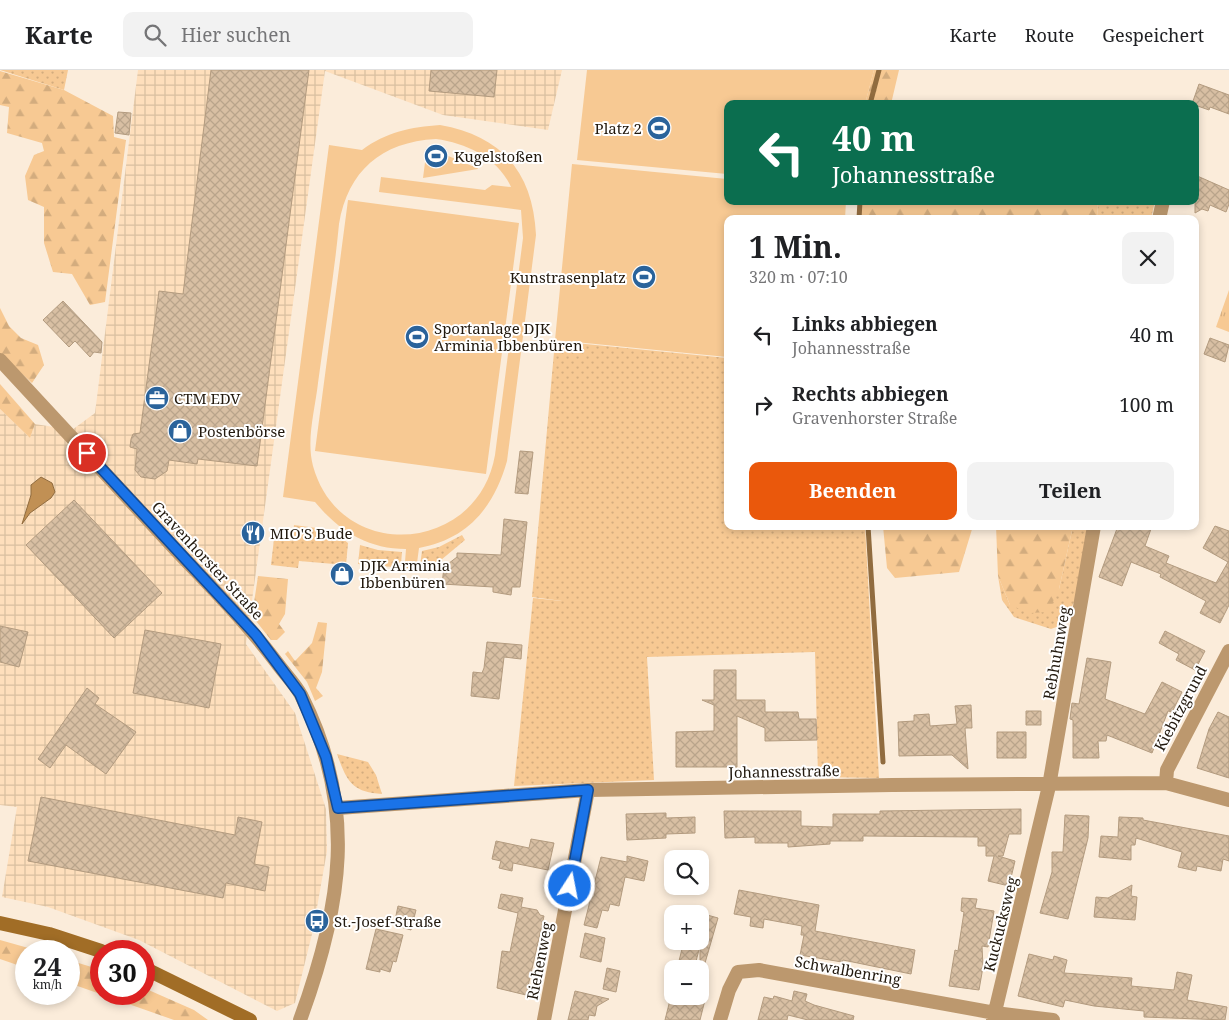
<!DOCTYPE html>
<html lang="de">
<head>
<meta charset="utf-8">
<style>
	body { margin:0; font-family:"Noto Serif",serif; background:#f2f2f2; color:#202124; height:100vh; display:flex; flex-direction:column; font-size:19px; white-space:nowrap }
	* { box-sizing:border-box; margin:0 }
	p { font-size:16px; color:#757577 }
	.icon { flex:none; width:28px; height:28px; fill:none; stroke:currentColor; stroke-width:2; stroke-linecap:round; stroke-linejoin:round }
	.map { position:relative; flex:1; overflow:hidden }
	.details { position:absolute; left:724px; top:145px; width:475px; height:315px; display:flex; flex-direction:column; background:#fff; border-radius:10px; box-shadow:0 2px 8px #0003 }
	.details>* { flex:none }
	.guide { position:absolute; left:724px; top:30px; width:475px; height:105px; border-radius:10px; box-shadow:0 2px 8px #0003; background:#0b6e4f; color:#fff; overflow:hidden }
	.controls { position:absolute; left:664px; top:780px; display:grid; gap:10px }
	.controls a { display:grid; place-items:center; width:45px; height:45px; border-radius:10px; background:#fff; box-shadow:0 2px 8px #0003; font-size:25px }
	.speed { position:absolute; left:15px; top:870px; display:flex; gap:10px; font-size:25px; font-weight:700; text-align:center }
	.speed>* { display:grid; place-content:center; width:65px; height:65px; border-radius:50%; background:#fff; box-shadow:0 2px 8px #0003; line-height:1 }
	.speed small { font-size:12px; font-weight:400 }
	.speed .limit { border:8px solid #d22; background:#fff; color:#111 }
	.pin { position:absolute; display:grid; place-items:center; width:42px; height:42px; color:#fff; margin:-21px; border:2px solid #fff; border-radius:50%; box-shadow:0 1px 5px #0007 }
	.me { position:absolute; width:55px; margin:-28px; rotate:11deg; stroke-linejoin:round; filter:drop-shadow(0 0 4px #0008) }
	.turn { display:flex; align-items:center; gap:18px; height:105px; padding:0 25px; font-size:22px }
	.turn .icon { width:65px; height:65px; stroke-width:2.5 }
	.turn b { display:block; font-size:35px; line-height:42px }
	.round { display:grid; place-items:center; flex:none; width:52px; height:52px; border-radius:10px; background:#f2f2f2 }
	.head { display:flex; align-items:center; justify-content:space-between; height:85px; padding:0 25px }
	h1 { font-size:30px; font-weight:700; line-height:38px }
	.primary-button { display:flex; gap:10px; margin-top:auto; padding:10px 25px }
	.primary-button a { flex:1; height:58px; border-radius:10px; background:#ea580c; color:#fff; font-size:20px; font-weight:700; line-height:58px; text-align:center }
	.primary-button a+a { background:#f2f2f2; color:#202124 }
	ul { padding:0; list-style:none }
	li { display:flex; align-items:center; gap:15px; height:70px; padding:0 25px }
	li div { flex:1 }
	li b { display:block; font-size:19px }
	li em { font-style:normal }
	header { display:flex; align-items:center; gap:30px; box-sizing:border-box; height:70px; padding:0 25px; background:#fff; border-bottom:1px solid #e0e0e0 }
	header strong { font-size:24px }
	nav { display:flex; gap:28px; margin-inline-start:auto; font-size:18px }
	.search { width:350px; height:45px; background:#f2f2f2; display:flex; align-items:center; gap:12px; box-sizing:border-box; padding:0 18px; border-radius:10px; color:#757577; font-size:19px }
	.map>svg:first-child { display:block }
	.industrial { fill:url(#industrial-grid) }
	.grass { fill:url(#grass-dots) }
	.forest { fill:url(#forest-firs) }
	.park { fill:url(#park-tufts) }
	.garden { fill:#f7c993; fill-rule:evenodd }
	.water { fill:#c19054; stroke:#916c3f }
	.lines { fill:none; stroke-linecap:round; stroke-linejoin:round }
	.stream { stroke:#916c3f; stroke-width:5 }
	.building { fill:url(#building-cross-hatch); stroke:#b39b7f }
	.minor { stroke:#bc986e; stroke-width:14 }
	.secondary { stroke:#a16d26; stroke-width:14 }
	.route-casing { stroke:#114b97; stroke-width:12 }
	.route { stroke:#1a73e8; stroke-width:9 }
	.labels { text-anchor:middle; dominant-baseline:central; stroke-width:4; stroke-linejoin:round; paint-order:stroke }
	.poi-label { font-size:15px; fill:#22190e; stroke:#fff; text-anchor:start }
	.street-label { font-size:15px; fill:#22190e; stroke:#fff }
</style>
</head>
<body>
<header>
<strong>Karte</strong>
<div class="search"><svg class="icon" aria-label="search" viewBox="0 0 24 24"><circle cx="10" cy="10" r="6"/><path d="M15 15l6 6"/></svg>Hier suchen</div>
<nav><a>Karte</a><a>Route</a><a>Gespeichert</a></nav>
</header>
<div class="map">
<svg width="1229" height="950" viewBox="0 0 1229 950">
	<defs>
		<pattern id="industrial-grid" width="8" height="8" patternUnits="userSpaceOnUse" patternTransform="scale(1.25)"><rect width="8" height="8" fill="#fedfbc"/><path d="M0 4h8M4 0v8" fill="none" stroke="#d9bfa0"/></pattern>
		<pattern id="grass-dots" width="8" height="8" patternUnits="userSpaceOnUse" patternTransform="scale(1.25)"><rect width="8" height="8" fill="#f7c993"/><path d="M2 2h.1M6 6h.1" fill="none" stroke="#d3ac7e" stroke-width="1.8" stroke-linecap="round"/></pattern>
		<pattern id="forest-firs" width="22" height="20" patternUnits="userSpaceOnUse" patternTransform="scale(1.25)"><rect width="22" height="20" fill="#f7c993"/><path d="M5 1l3.5 6h-7zM16 11l3.5 6h-7z" fill="#d3ac7e"/></pattern>
		<pattern id="park-tufts" width="24" height="20" patternUnits="userSpaceOnUse" patternTransform="scale(1.25)"><rect width="24" height="20" fill="#f7c993"/><path d="M3 7l-1-3M5 7V3M7 7l1-3M15 17l-1-3M17 17v-4M19 17l1-3" fill="none" stroke="#d3ac7e"/></pattern>
		<pattern id="building-cross-hatch" width="8" height="8" patternUnits="userSpaceOnUse" patternTransform="scale(1.25)"><rect width="8" height="8" fill="#d8bfa3"/><path d="M0 0l8 8M0 8l8-8" fill="none" stroke="#b9a48b"/></pattern>
	</defs>
	<rect width="100%" height="100%" fill="#fbecda"/>
	<path class="industrial" d="M 138,0 L 562,0 L 548,60 L 443,45 L 325,1 L 246,574 L 295,643 L 326,739 L 327,781 L 313,860 L 295,933 L 277,941 L 139,870 L 48,837 L 2,827 L 17,737 L 0,735 L 0,339 L 30,368 L 35,354 L 72,360 L 95,343 Z"/>
	<path class="grass" d="M 0,0 L 68,0 L 64,20 Z
		M 1098,131 L 1155,131 L 1151,149 L 1097,149 Z
		M 555,271 L 727,288 L 728,456 L 865,456 L 879,708 L 818,707 L 815,582 L 647,587 L 654,710 L 514,716 L 533,528 L 562,531 L 532,527 Z
		M 294,455 L 331,460 L 348,473 L 346,495 L 299,491 L 298,498 L 271,495 L 274,469 L 292,471 Z
		M 1073,456 L 1087,456 L 1077,527 L 1062,555 L 1051,559 L 1014,547 L 1002,530 L 998,506 L 1010,535 L 1059,519 Z
		M 462,465 L 465,470 L 429,500 L 358,494 L 360,475 L 378,480 L 402,482 L 401,494 L 420,496 L 422,481 L 439,477 Z
		M 337,684 L 368,692 L 376,705 L 382,724 C 352,722 347,712 337,684 Z"/>
	<path class="forest" d="M 874,0 L 899,0 L 891,34 L 865,34 Z
		M 0,1 L 64,20 L 113,46 L 114,67 L 126,70 L 105,232 L 90,235 L 72,204 L 53,202 L 44,173 L 44,137 L 28,130 L 25,106 L 34,85 L 44,81 L 42,73 L 7,63 L 9,37 L 0,35 Z
		M 860,131 L 1098,131 L 1097,149 L 860,149 Z
		M 0,238 L 9,256 L 21,268 L 38,275 L 44,295 L 32,313 L 0,284 Z
		M 0,314 L 35,354 L 30,368 L 0,339 Z
		M 883,456 L 973,456 L 959,502 L 895,508 L 887,498 Z
		M 996,456 L 1073,456 L 1059,519 L 1048,542 L 1030,543 L 1010,535 L 998,506 Z
		M 258,506 L 288,509 L 285,544 L 279,554 L 285,562 L 277,570 L 271,570 L 252,546 Z
		M 318,552 L 327,553 L 322,602 L 316,618 L 323,626 L 315,631 L 307,612 L 285,584 L 288,581 L 295,591 L 312,573 Z
		M 0,870 L 39,881 L 40,881 L 26,881 L 26,898 L 0,889 Z
		M 69,890 L 101,900 L 101,924 L 144,924 L 144,918 L 194,940 L 208,950 L 174,950 L 69,913 Z"/>
	<path class="park" d="M 1229,220 L 1229,262 L 1216,257 Z"/>
	<path class="garden" d="M 587,0 L 874,0 L 865,34 L 728,34 L 727,104 L 577,90 Z
		M 440,55 C 502,66 533,102 536,165 L 507,391 C 494,437 468,469 419,478 L 417,493 L 405,492 L 406,479 C 368,479 339,461 315,432 L 283,427 L 329,75 L 362,80 C 386,62 411,57 440,55 ZM 436,69 C 466,73 498,88 511,117 L 492,115 L 485,120 L 381,107 L 379,122 L 521,140 L 523,168 L 495,385 C 478,484 340,494 313,396 C 306,370 315,340 318,313 C 325,260 334,207 339,154 C 348,101 381,72 436,69 Z
		M 427,77 L 472,96 L 476,95 L 478,99 L 423,108 Z
		M 572,94 L 727,109 L 728,131 L 846,131 L 845,149 L 728,149 L 727,287 L 555,270 Z
		M 348,130 L 519,153 L 486,404 L 315,381 Z"/>
	<path class="water" d="M 41,407 L 52,413 L 55,422 L 51,428 L 30,443 L 22,454 L 31,425 L 31,415 Z"/>
	<g class="lines">
		<path class="stream" d="M 870,34 L 879,0
			M 859,149 L 860,131
			M 868,456 L 883,692"/>
	</g>
	<path class="building" d="M 211,0 L 309,0 L 257,396 L 198,389 L 197,394 L 169,390 L 167,401 L 155,409 L 141,407 L 135,400 L 137,379 L 130,377 L 131,369 L 133,364 L 140,363 L 159,221 L 183,224 Z
		M 431,0 L 497,0 L 494,27 L 429,21 Z
		M 1199,14 L 1229,25 L 1229,44 L 1210,37 L 1209,40 L 1192,34 Z
		M 118,42 L 131,43 L 129,65 L 115,63 Z
		M 1195,105 L 1229,120 L 1229,134 L 1226,142 L 1210,135 L 1208,141 L 1202,139 L 1195,143 Z
		M 63,231 L 102,272 L 101,283 L 94,282 L 90,287 L 75,271 L 69,277 L 43,250 Z
		M 1210,268 L 1229,275 L 1225,292 L 1204,284 Z
		M 520,381 L 533,382 L 528,424 L 515,423 Z
		M 74,430 L 162,523 L 114,568 L 26,475 Z
		M 504,449 L 527,452 L 520,517 L 512,517 L 511,525 L 493,522 L 493,517 L 442,514 L 444,497 L 457,487 L 457,483 L 501,485 Z
		M 1118,456 L 1152,456 L 1145,476 L 1169,486 L 1166,493 L 1216,513 L 1228,492 L 1203,478 L 1215,456 L 1229,461 L 1229,535 L 1220,553 L 1200,543 L 1206,531 L 1160,507 L 1161,504 L 1131,492 L 1122,516 L 1099,507 Z
		M 0,556 L 28,562 L 19,597 L 0,592 Z
		M 145,560 L 221,574 L 209,638 L 133,623 Z
		M 1165,561 L 1205,581 L 1195,600 L 1176,590 L 1179,584 L 1159,573 Z
		M 487,572 L 522,575 L 521,589 L 504,587 L 499,629 L 471,626 L 473,602 L 482,603 L 484,598 Z
		M 1087,588 L 1111,592 L 1105,629 L 1145,644 L 1162,612 L 1182,622 L 1172,642 L 1168,641 L 1152,683 L 1107,665 L 1106,671 L 1098,671 L 1099,688 L 1073,688 L 1073,650 L 1070,649 L 1072,633 L 1079,634 Z
		M 714,600 L 736,600 L 736,630 L 765,630 L 765,642 L 798,642 L 799,649 L 816,649 L 817,670 L 765,671 L 765,658 L 737,646 L 737,697 L 676,697 L 676,662 L 714,661 L 714,635 L 702,630 L 714,630 Z
		M 87,618 L 99,628 L 95,634 L 136,662 L 106,704 L 66,675 L 50,698 L 38,689 Z
		M 971,635 L 972,658 L 965,658 L 968,699 L 952,685 L 899,686 L 898,652 L 914,651 L 914,645 L 929,644 L 930,656 L 957,654 L 955,636 Z
		M 1026,641 L 1041,641 L 1041,655 L 1026,655 Z
		M 1218,642 L 1229,647 L 1229,708 L 1197,698 L 1209,659 Z
		M 997,662 L 1026,662 L 1026,688 L 997,688 Z
		M 41,727 L 235,765 L 238,747 L 262,752 L 254,794 L 269,797 L 265,821 L 226,813 L 223,828 L 28,791 Z
		M 1021,739 L 1021,764 L 1009,764 L 1003,786 L 998,786 L 1015,791 L 1009,816 L 988,811 L 994,786 L 986,786 L 986,776 L 978,776 L 978,767 L 863,766 L 863,771 L 830,771 L 830,774 L 788,777 L 788,773 L 755,773 L 755,767 L 725,768 L 724,741 L 801,741 L 801,756 L 833,757 L 833,744 L 880,744 L 880,741 Z
		M 666,743 L 666,748 L 695,747 L 695,763 L 666,764 L 666,768 L 627,770 L 626,744 Z
		M 1065,745 L 1089,746 L 1088,768 L 1068,849 L 1040,843 L 1052,802 L 1052,782 L 1063,782 Z
		M 1119,747 L 1143,748 L 1143,750 L 1229,766 L 1229,791 L 1223,789 L 1221,801 L 1197,796 L 1196,801 L 1178,797 L 1182,782 L 1136,768 L 1135,775 L 1131,775 L 1131,790 L 1099,787 L 1101,766 L 1118,767 Z
		M 531,769 L 554,773 L 548,800 L 513,793 L 512,801 L 499,798 L 501,791 L 492,789 L 496,771 L 529,778 Z
		M 627,786 L 648,791 L 644,811 L 625,807 L 619,836 L 610,834 L 608,841 L 602,840 L 597,858 L 584,855 L 601,787 L 627,792 Z
		M 1132,815 L 1131,826 L 1137,827 L 1135,850 L 1094,847 L 1096,827 L 1108,828 Z
		M 739,820 L 819,835 L 815,861 L 915,880 L 911,904 L 843,890 L 842,892 L 800,885 L 804,865 L 801,865 L 802,856 L 764,849 L 763,858 L 750,856 L 751,847 L 734,844 Z
		M 501,824 L 523,828 L 521,837 L 537,840 L 540,845 L 544,846 L 526,925 L 497,918 L 502,881 L 510,882 L 518,843 L 498,838 Z
		M 962,828 L 977,829 L 975,838 L 994,841 L 988,877 L 982,876 L 983,897 L 979,920 L 949,916 L 955,880 L 958,881 L 964,842 L 961,841 Z
		M 398,836 L 416,840 L 411,860 L 394,855 Z
		M 700,843 L 718,848 L 705,893 L 700,893 L 700,876 L 694,899 L 677,899 L 684,871 L 700,871 Z
		M 376,859 L 403,865 L 396,892 L 393,891 L 390,902 L 380,899 L 380,902 L 366,899 Z
		M 585,863 L 605,868 L 601,892 L 580,887 Z
		M 1029,884 L 1053,890 L 1054,886 L 1067,890 L 1064,903 L 1132,908 L 1131,916 L 1174,920 L 1177,902 L 1192,905 L 1187,930 L 1227,937 L 1225,950 L 1144,947 L 1144,941 L 1094,936 L 1065,930 L 1063,937 L 1018,926 Z
		M 607,898 L 620,901 L 616,922 L 603,919 Z
		M 575,921 L 609,929 L 597,936 L 595,946 L 589,945 L 588,950 L 568,950 Z
		M 794,921 L 807,924 L 805,931 L 814,935 L 854,946 L 853,950 L 808,950 L 788,945 L 787,950 L 758,950 L 764,927 L 773,929 L 774,926 L 792,931 Z
		M 671,926 L 706,926 L 700,950 L 665,950 Z"/>
	<g class="lines">
		<path class="minor" d="M 1159,149 L 1163,131
			M 0,290 C 59,353 118,418 177,481 C 212,518 247,553 277,593 C 285,604 295,614 301,625 C 358,737 342,836 300,950
			M 1166,713 L 1167,700 L 1229,581
			M 338,738 L 588,720 L 892,715 L 1166,713 L 1229,730
			M 544,950 L 588,720
			M 720,950 L 729,920 L 738,902 L 759,900 L 995,943 L 1053,950
			M 993,950 L 1049,716 L 1094,456"/>
		<path class="secondary" d="M 0,853 L 49,864 L 101,881
			M 144,898 L 250,950"/>
	</g>
	<g class="lines">
		<g class="route-casing">
			<path id="route" d="M 87,383 L 256,565 L 300,624 L 326,687 L 338,738 L 588,720 L 570,816"/>
		</g>
		<use href="#route" class="route"/>
	</g>
	<defs>
		<g id="stadium-disc" transform="scale(1.25)"><circle r="9.5" fill="#2a639b" stroke="#fff"/><path d="M0-5a6.5 5 0 1 0 0 10a6.5 5 0 1 0 0-10ZM-3.5-1.8h7v3.6h-7Z" fill="#fff"/></g>
		<g id="office-disc" transform="scale(1.25)"><circle r="9.5" fill="#2a639b" stroke="#fff"/><path d="M-6-3h4V-5.5h4V-3h4V5H-6ZM-1-4.5V-3h2v-1.5ZM-6 0V1H6V0Z" fill="#fff"/></g>
		<g id="shop-disc" transform="scale(1.25)"><circle r="9.5" fill="#2a639b" stroke="#fff"/><path d="M-5-2.5h2.3a2.7 3.5 0 0 1 5.4 0H5L5.5 6h-11ZM-1.5-2.5h3a1.5 2.3 0 0 0-3 0Z" fill="#fff"/></g>
		<g id="restaurant-disc" transform="scale(1.25)"><circle r="9.5" fill="#2a639b" stroke="#fff"/><path d="M-5-6h1v4h1v-4h1v4h1v-4h1v5L-1.5 .5V6h-2V.5L-5-1ZM5-6V6H3V1.5H1.5Q1.5-4 5-6Z" fill="#fff"/></g>
		<g id="bus-disc" transform="scale(1.25)"><circle r="9.5" fill="#2a639b" stroke="#fff"/><path d="M-5-6H5V4H4V6H2V4H-2V6H-4V4H-5ZM-3.5-4V0h7V-4ZM-3.5 1.2v1.5H-2V1.2ZM2 1.2v1.5H3.5V1.2Z" fill="#fff"/></g>
	</defs>
	<g fill-rule="evenodd">
		<use href="#stadium-disc" x="659" y="58"/>
		<use href="#stadium-disc" x="436" y="86"/>
		<use href="#stadium-disc" x="644" y="207"/>
		<use href="#stadium-disc" x="417" y="267"/>
		<use href="#office-disc" x="157" y="328"/>
		<use href="#shop-disc" x="180" y="361"/>
		<use href="#restaurant-disc" x="253" y="463"/>
		<use href="#shop-disc" x="342" y="504"/>
		<use href="#bus-disc" x="317" y="851"/>
	</g>
	<g class="labels">
		<g class="poi-label">
			<text x="642" y="58" text-anchor="end">Platz 2</text>
			<text x="454" y="86">Kugelstoßen</text>
			<text x="626" y="207" text-anchor="end">Kunstrasenplatz</text>
			<text x="434" y="258">Sportanlage DJK<tspan x="434" dy="17">Arminia Ibbenbüren</tspan></text>
			<text x="174" y="328">CTM EDV</text>
			<text x="198" y="361">Postenbörse</text>
			<text x="270" y="463">MIO'S Bude</text>
			<text x="360" y="495">DJK Arminia<tspan x="360" dy="17">Ibbenbüren</tspan></text>
			<text x="334" y="851">St.-Josef-Straße</text>
		</g>
		<g class="street-label">
			<text transform="translate(208 490) rotate(47)">Gravenhorster Straße</text>
			<text transform="translate(1056 583) rotate(-80)">Rebhuhnweg</text>
			<text transform="translate(1180 638) rotate(-62)">Kiebitzgrund</text>
			<text transform="translate(784 701) rotate(-1)">Johannesstraße</text>
			<text transform="translate(1000 854) rotate(-76)">Kuckucksweg</text>
			<text transform="translate(539 891) rotate(-79)">Riehenweg</text>
			<text transform="translate(848 900) rotate(10)">Schwalbenring</text>
		</g>
	</g>
</svg>
<div class="controls">
<a><svg class="icon" aria-label="search" viewBox="0 0 24 24"><circle cx="10" cy="10" r="6"/><path d="M15 15l6 6"/></svg></a>
<a>+</a>
<a>−</a>
</div>
<div class="speed"><div>24<small>km/h</small></div><div class="limit">30</div></div>
<div class="pin" style="left:87px;top:383px;background:#d93025"><svg class="icon" aria-label="arrive" viewBox="0 0 24 24"><path d="M6 21V4h12l-3 4 3 4H6"/></svg></div>
<svg class="me" style="left:570px;top:816px" viewBox="-20 -20 40 40"><circle r="17" fill="#1a73e8" stroke="#fff" stroke-width="3"/><path d="M0-11L8 9 0 5-8 9z" fill="#fff"/></svg>
<div class="guide">
<div class="turn"><svg class="icon" aria-label="left" viewBox="0 0 24 24"><path d="M17 20v-9H6M10 6l-5 5 5 5"/></svg><div><b>40 m</b>Johannesstraße</div></div>
</div>
<section class="details">
<div class="head"><div><h1>1 Min.</h1><p>320 m · 07:10</p></div><a class="round"><svg class="icon" aria-label="close" viewBox="0 0 24 24"><path d="M6 6l12 12M18 6L6 18"/></svg></a></div>
<ul>
<li><svg class="icon" aria-label="left" viewBox="0 0 24 24"><path d="M17 20v-9H6M10 6l-5 5 5 5"/></svg><div><b>Links abbiegen</b><p>Johannesstraße</p></div><em>40 m</em></li>
<li><svg class="icon" aria-label="right" viewBox="0 0 24 24"><path d="M7 20v-9h11M14 6l5 5-5 5"/></svg><div><b>Rechts abbiegen</b><p>Gravenhorster Straße</p></div><em>100 m</em></li>
</ul>
<div class="primary-button"><a>Beenden</a><a>Teilen</a></div>
</section>
</div>
</body>
</html>
